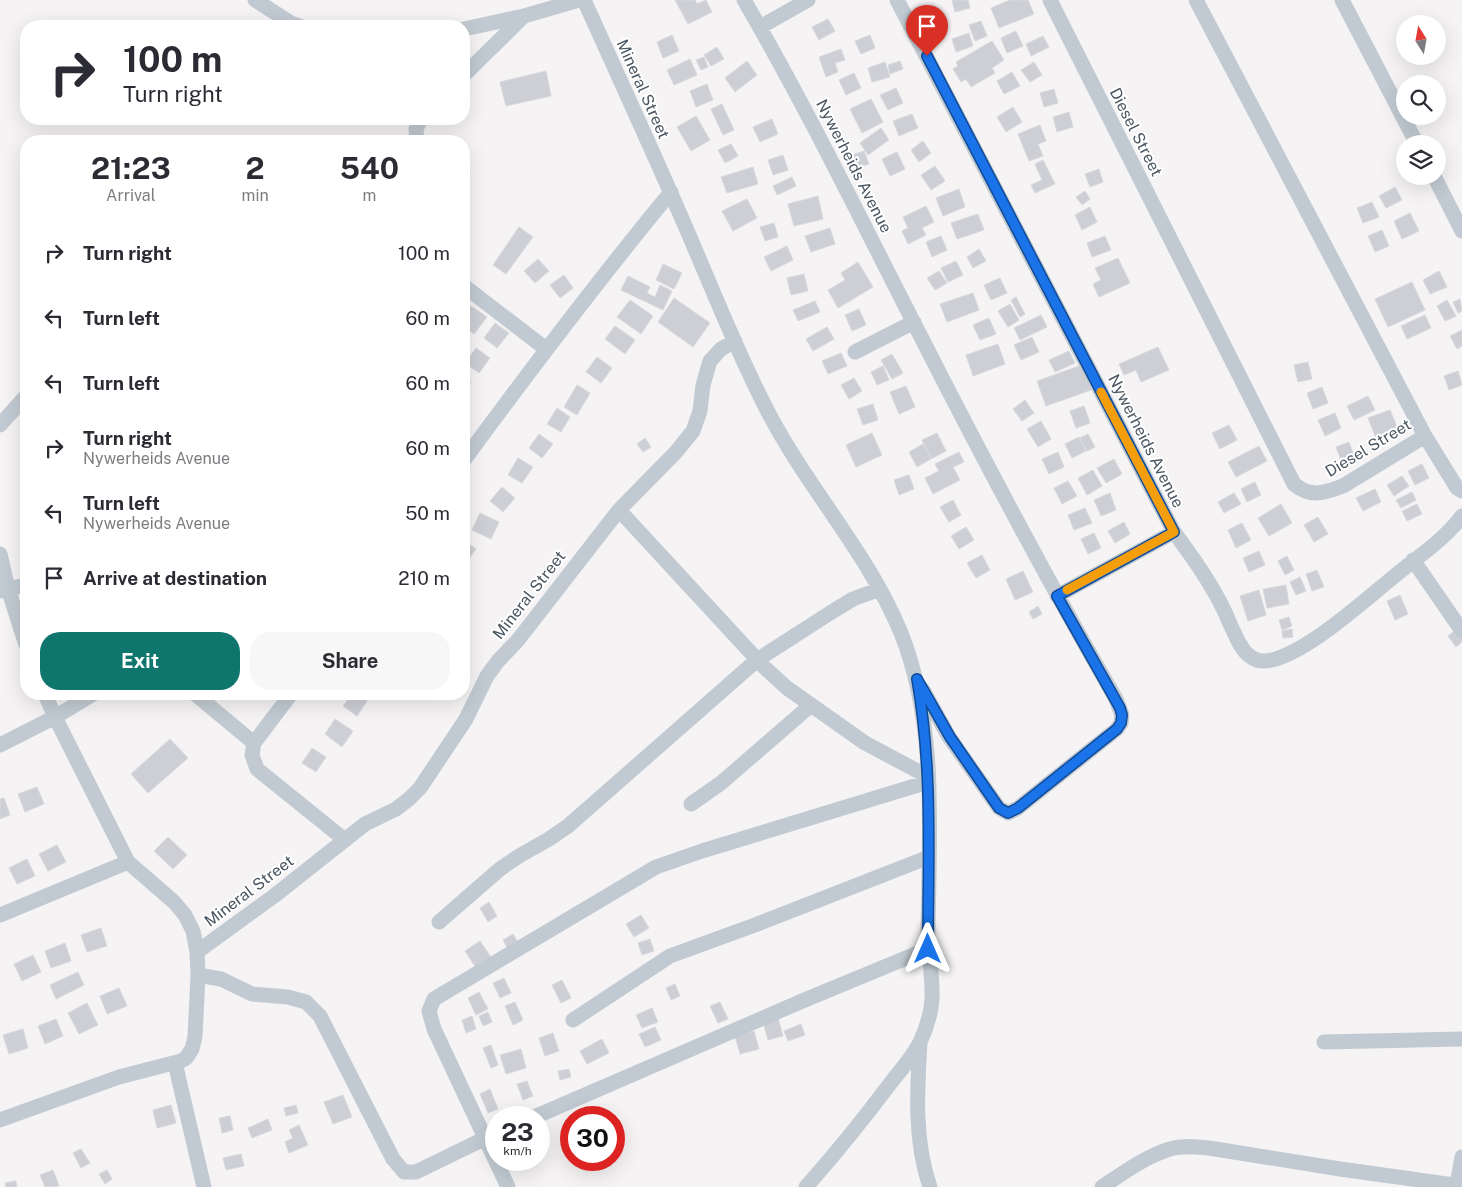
<!DOCTYPE html>
<html lang="en">
<head>
<meta charset="utf-8">
<style>
	body { margin:0; font-family:"Public Sans",sans-serif; background:#f7f7f7; color:#2b2b33; height:100vh; display:flex; flex-direction:column; font-size:19px; white-space:nowrap }
	* { box-sizing:border-box; margin:0 }
	p { font-size:16px; color:#7c7c81 }
	.icon { flex:none; width:28px; height:28px; fill:none; stroke:currentColor; stroke-width:2; stroke-linecap:round; stroke-linejoin:round }
	.map { position:relative; flex:1; overflow:hidden }
	.panel { position:absolute; left:20px; top:135px; width:450px; height:565px; display:flex; flex-direction:column; background:#fff; border-radius:20px; box-shadow:0 5px 20px #0002 }
	.panel>* { flex:none }
	.hud { position:absolute; left:20px; top:20px; width:450px; height:105px; border-radius:20px; box-shadow:0 5px 20px #0002; background:#fff; color:#2b2b33; overflow:hidden }
	.needle { width:32px; rotate:349deg }
	.controls { position:absolute; left:1396px; top:15px; display:grid; gap:10px }
	.controls a { display:grid; place-items:center; width:50px; height:50px; border-radius:50%; background:#fff; box-shadow:0 5px 20px #0002; font-size:25px }
	.speed { position:absolute; left:485px; top:1106px; display:flex; gap:10px; font-size:25px; font-weight:700; text-align:center }
	.speed>* { display:grid; place-content:center; width:65px; height:65px; border-radius:50%; background:#fff; box-shadow:0 5px 20px #0002; line-height:1 }
	.speed small { font-size:12px; font-weight:400 }
	.speed .limit { border:8px solid #d22; background:#fff; color:#111 }
	.pin { position:absolute; display:grid; place-items:center; width:42px; height:42px; color:#fff; margin:-51px -21px; border-radius:50% 50% 50% 0; rotate:-45deg; box-shadow:0 0 5px #0007 }
	.pin .icon { rotate:45deg }
	.me { position:absolute; width:55px; margin:-28px; rotate:0deg; stroke-linejoin:round; filter:drop-shadow(0 0 4px #0008) }
	.turn { display:flex; align-items:center; gap:18px; height:105px; padding:0 20px; font-size:22px }
	.turn .icon { width:65px; height:65px; stroke-width:2.5 }
	.turn b { display:block; font-size:35px; line-height:42px }
	.eta { display:flex; justify-content:space-evenly; align-items:center; height:85px; text-align:center }
	.eta b { font-size:30px; font-weight:700; line-height:35px }
	.action { display:flex; gap:10px; margin-top:auto; padding:10px 20px }
	.action a { flex:1; height:58px; border-radius:20px; background:#0f766e; color:#fff; font-size:20px; font-weight:700; line-height:58px; text-align:center }
	.action a+a { background:#f7f7f7; color:#2b2b33 }
	ul { padding:0; list-style:none }
	li { display:flex; align-items:center; gap:15px; height:65px; padding:0 20px }
	li div { flex:1 }
	li b { display:block; font-size:19px }
	li em { font-style:normal }
	.map>svg:first-child { display:block }
	.building { fill:#cdcfd5; stroke:#d7d9de }
	.lines { fill:none; stroke-linecap:round; stroke-linejoin:round }
	.minor { stroke:#c1cad2; stroke-width:15 }
	.route-casing { stroke:#114b97; stroke-width:12 }
	.route { stroke:#1a73e8; stroke-width:9 }
	.slow { stroke:#f59e0b; stroke-width:9 }
	.labels { text-anchor:middle; dominant-baseline:central; stroke-width:4; stroke-linejoin:round; paint-order:stroke }
	.street-label { font-size:16px; fill:#4a5661; stroke:#fff }
</style>
</head>
<body>
<div class="map">
<svg width="1462" height="1187" viewBox="0 0 1462 1187">
	<rect width="100%" height="100%" fill="#f5f3f3"/>
	<path class="building" d="M 675,0 L 695,0 L 697,4 L 706,0 L 712,12 L 688,24 Z
		M 952,0 L 968,0 L 970,8 L 955,12 Z
		M 1010,0 L 1028,0 L 1034,14 L 999,28 L 991,8 Z
		M 828,19 L 835,31 L 819,40 L 812,27 Z
		M 981,21 L 987,36 L 975,41 L 969,25 Z
		M 1016,31 L 1023,46 L 1007,53 L 1001,38 Z
		M 969,33 L 973,46 L 956,52 L 952,39 Z
		M 672,35 L 679,51 L 663,58 L 657,42 Z
		M 870,35 L 875,48 L 861,54 L 855,41 Z
		M 1043,36 L 1049,47 L 1031,56 L 1026,44 Z
		M 992,41 L 1004,60 L 992,68 L 995,73 L 971,87 L 966,79 L 961,82 L 953,69 L 958,66 L 956,62 Z
		M 717,47 L 724,59 L 711,66 L 704,55 Z
		M 841,49 L 845,60 L 835,63 L 838,72 L 826,77 L 819,57 Z
		M 704,57 L 708,67 L 701,70 L 696,60 Z
		M 690,59 L 697,75 L 674,85 L 667,70 Z
		M 747,61 L 757,75 L 735,92 L 725,78 Z
		M 900,61 L 903,69 L 890,74 L 888,65 Z
		M 885,62 L 890,77 L 872,82 L 868,68 Z
		M 1034,62 L 1042,75 L 1030,82 L 1021,70 Z
		M 546,71 L 551,96 L 506,106 L 500,82 Z
		M 1012,72 L 1020,86 L 1004,94 L 997,81 Z
		M 854,73 L 861,88 L 846,95 L 839,80 Z
		M 707,84 L 713,100 L 696,107 L 690,91 Z
		M 896,88 L 903,103 L 888,110 L 880,95 Z
		M 1054,89 L 1058,103 L 1044,107 L 1040,93 Z
		M 871,99 L 883,122 L 862,133 L 850,109 Z
		M 722,104 L 734,130 L 723,135 L 711,109 Z
		M 1013,107 L 1022,122 L 1006,132 L 997,117 Z
		M 1069,112 L 1073,127 L 1057,132 L 1053,117 Z
		M 912,114 L 918,128 L 899,136 L 893,121 Z
		M 696,116 L 710,140 L 691,151 L 677,127 Z
		M 772,119 L 778,134 L 760,142 L 753,127 Z
		M 1040,125 L 1046,141 L 1038,144 L 1043,156 L 1029,161 L 1018,134 Z
		M 881,128 L 889,140 L 868,155 L 860,143 Z
		M 923,141 L 931,153 L 919,162 L 911,150 Z
		M 731,144 L 738,156 L 725,163 L 718,150 Z
		M 864,151 L 869,164 L 854,169 L 849,156 Z
		M 897,152 L 905,169 L 890,176 L 882,159 Z
		M 783,155 L 788,170 L 773,175 L 768,160 Z
		M 1043,160 L 1055,184 L 1035,193 L 1031,185 L 1042,180 L 1035,164 Z
		M 935,166 L 945,181 L 931,190 L 921,175 Z
		M 753,167 L 758,184 L 727,193 L 721,177 Z
		M 1099,169 L 1103,182 L 1090,187 L 1085,174 Z
		M 792,177 L 796,186 L 777,195 L 773,186 Z
		M 1395,187 L 1402,200 L 1386,208 L 1379,196 Z
		M 959,189 L 965,207 L 943,216 L 936,198 Z
		M 1085,191 L 1090,199 L 1082,205 L 1076,197 Z
		M 818,196 L 823,219 L 794,226 L 788,204 Z
		M 747,199 L 757,218 L 733,231 L 722,211 Z
		M 1372,202 L 1379,217 L 1363,223 L 1357,208 Z
		M 926,206 L 934,222 L 922,228 L 926,235 L 908,244 L 902,231 L 908,228 L 903,217 Z
		M 1090,207 L 1097,222 L 1082,230 L 1075,215 Z
		M 1410,213 L 1419,231 L 1402,239 L 1394,221 Z
		M 978,214 L 984,230 L 957,239 L 951,223 Z
		M 774,223 L 778,237 L 765,241 L 760,227 Z
		M 519,227 L 533,237 L 506,274 L 493,265 Z
		M 830,228 L 835,244 L 811,252 L 805,236 Z
		M 1382,230 L 1389,246 L 1375,252 L 1368,236 Z
		M 941,236 L 947,250 L 932,257 L 926,242 Z
		M 1105,236 L 1111,250 L 1092,257 L 1087,243 Z
		M 787,246 L 793,260 L 771,271 L 764,257 Z
		M 979,249 L 986,261 L 973,268 L 967,257 Z
		M 1118,258 L 1130,283 L 1099,297 L 1093,284 L 1101,280 L 1095,268 Z
		M 538,259 L 549,271 L 535,283 L 524,271 Z
		M 956,261 L 963,275 L 948,282 L 941,268 Z
		M 858,262 L 873,287 L 838,308 L 828,290 L 845,280 L 841,273 Z
		M 663,264 L 682,273 L 674,289 L 656,280 Z
		M 939,271 L 947,283 L 935,290 L 927,278 Z
		M 1439,271 L 1447,287 L 1430,294 L 1423,280 Z
		M 804,274 L 808,291 L 791,295 L 787,278 Z
		M 564,275 L 573,288 L 560,298 L 550,285 Z
		M 628,276 L 650,287 L 647,293 L 655,297 L 660,285 L 672,291 L 663,310 L 621,290 Z
		M 1000,278 L 1007,293 L 991,300 L 984,285 Z
		M 1412,282 L 1425,310 L 1388,327 L 1375,299 Z
		M 973,293 L 979,310 L 947,322 L 940,304 Z
		M 1016,297 L 1025,314 L 1020,317 L 1011,300 Z
		M 674,298 L 710,323 L 693,347 L 658,322 Z
		M 1460,299 L 1462,311 L 1458,313 L 1453,302 Z
		M 630,300 L 653,316 L 641,334 L 617,317 Z
		M 1447,300 L 1456,316 L 1445,321 L 1437,306 Z
		M 815,301 L 820,312 L 798,321 L 793,310 Z
		M 1010,304 L 1019,320 L 1008,327 L 998,311 Z
		M 471,306 L 487,317 L 474,334 L 464,327 L 464,315 Z
		M 859,309 L 866,325 L 852,331 L 845,315 Z
		M 1041,315 L 1047,327 L 1020,340 L 1014,328 Z
		M 1425,315 L 1431,328 L 1407,339 L 1401,326 Z
		M 989,318 L 996,334 L 980,340 L 973,325 Z
		M 495,323 L 509,333 L 497,348 L 484,338 Z
		M 615,326 L 635,340 L 625,354 L 605,339 Z
		M 827,327 L 834,339 L 813,351 L 806,339 Z
		M 1462,330 L 1462,346 L 1457,349 L 1450,336 Z
		M 1032,337 L 1039,352 L 1021,360 L 1014,345 Z
		M 998,344 L 1005,364 L 973,376 L 966,355 Z
		M 1158,347 L 1169,370 L 1141,382 L 1136,370 L 1124,375 L 1119,364 Z
		M 476,348 L 490,358 L 479,373 L 465,363 Z
		M 1069,351 L 1075,363 L 1055,372 L 1049,360 Z
		M 841,353 L 847,366 L 828,374 L 822,361 Z
		M 892,354 L 903,373 L 892,379 L 881,360 Z
		M 597,357 L 612,368 L 601,383 L 586,372 Z
		M 1308,362 L 1312,379 L 1298,382 L 1294,365 Z
		M 1082,365 L 1091,390 L 1046,406 L 1037,381 Z
		M 883,366 L 889,380 L 877,385 L 871,372 Z
		M 1458,371 L 1462,385 L 1449,390 L 1444,376 Z
		M 464,377 L 471,382 L 464,393 Z
		M 854,378 L 862,391 L 849,399 L 841,385 Z
		M 577,385 L 590,393 L 577,415 L 564,407 Z
		M 906,386 L 915,407 L 899,414 L 890,392 Z
		M 1322,387 L 1328,403 L 1313,409 L 1307,393 Z
		M 1368,396 L 1375,410 L 1354,420 L 1347,406 Z
		M 1025,400 L 1034,413 L 1022,421 L 1013,409 Z
		M 873,404 L 878,420 L 863,425 L 857,409 Z
		M 1084,406 L 1090,423 L 1076,428 L 1070,411 Z
		M 557,408 L 570,417 L 561,432 L 547,424 Z
		M 1390,410 L 1398,429 L 1376,438 L 1368,418 Z
		M 1335,413 L 1341,428 L 1325,436 L 1318,420 Z
		M 1041,421 L 1051,439 L 1038,447 L 1027,429 Z
		M 1229,425 L 1237,440 L 1220,449 L 1212,433 Z
		M 872,433 L 882,455 L 856,467 L 846,445 Z
		M 937,433 L 946,451 L 931,459 L 922,440 Z
		M 539,434 L 553,444 L 542,458 L 529,448 Z
		M 1088,434 L 1095,447 L 1087,451 L 1080,438 Z
		M 1079,437 L 1086,451 L 1072,458 L 1065,444 Z
		M 645,438 L 651,447 L 643,452 L 637,444 Z
		M 1349,442 L 1354,456 L 1341,460 L 1336,447 Z
		M 923,444 L 931,459 L 917,467 L 909,452 Z
		M 1259,446 L 1267,461 L 1236,477 L 1228,462 Z
		M 959,452 L 964,462 L 953,467 L 960,480 L 933,494 L 925,478 L 939,471 L 935,464 Z
		M 1058,452 L 1064,467 L 1049,474 L 1042,459 Z
		M 518,458 L 533,467 L 522,483 L 508,475 Z
		M 1114,459 L 1122,474 L 1106,483 L 1097,468 Z
		M 1422,464 L 1429,478 L 1415,485 L 1408,471 Z
		M 1093,470 L 1102,486 L 1087,495 L 1078,478 Z
		M 909,475 L 914,489 L 899,495 L 894,480 Z
		M 1402,476 L 1409,486 L 1394,496 L 1387,485 Z
		M 1068,481 L 1077,496 L 1062,504 L 1054,488 Z
		M 1255,482 L 1261,495 L 1247,502 L 1241,489 Z
		M 502,487 L 515,498 L 503,512 L 490,501 Z
		M 1375,489 L 1381,502 L 1363,511 L 1356,498 Z
		M 1412,492 L 1416,500 L 1401,508 L 1396,500 Z
		M 1110,493 L 1116,510 L 1101,516 L 1094,500 Z
		M 1234,493 L 1241,504 L 1224,513 L 1218,502 Z
		M 953,500 L 961,515 L 949,522 L 940,507 Z
		M 1281,504 L 1292,523 L 1269,536 L 1258,518 Z
		M 1417,504 L 1422,514 L 1407,521 L 1402,511 Z
		M 1085,508 L 1092,523 L 1074,530 L 1068,515 Z
		M 480,513 L 499,522 L 491,539 L 472,530 Z
		M 1318,517 L 1328,534 L 1314,542 L 1304,525 Z
		M 1124,522 L 1130,534 L 1115,543 L 1108,531 Z
		M 1242,523 L 1251,540 L 1236,548 L 1228,530 Z
		M 966,527 L 974,540 L 959,549 L 951,536 Z
		M 1094,533 L 1101,548 L 1088,554 L 1081,539 Z
		M 464,541 L 476,549 L 465,564 L 464,563 Z
		M 1259,551 L 1265,565 L 1249,572 L 1243,558 Z
		M 982,555 L 990,570 L 976,578 L 967,563 Z
		M 1287,556 L 1294,570 L 1285,575 L 1278,561 Z
		M 1317,570 L 1324,587 L 1312,591 L 1306,574 Z
		M 1023,571 L 1033,592 L 1015,600 L 1006,579 Z
		M 1300,577 L 1306,591 L 1296,595 L 1290,582 Z
		M 1286,585 L 1289,604 L 1267,608 L 1263,589 Z
		M 1259,590 L 1266,615 L 1248,621 L 1240,596 Z
		M 1400,595 L 1408,614 L 1395,620 L 1387,601 Z
		M 1038,606 L 1042,614 L 1033,619 L 1029,612 Z
		M 1289,617 L 1292,626 L 1282,630 L 1279,620 Z
		M 1458,628 L 1462,633 L 1462,642 L 1456,647 L 1448,636 Z
		M 1292,629 L 1293,637 L 1283,638 L 1282,631 Z
		M 247,694 L 261,694 L 256,700 Z
		M 352,694 L 357,694 L 367,701 L 357,716 L 343,706 Z
		M 335,719 L 353,731 L 342,747 L 325,734 Z
		M 170,739 L 188,758 L 148,793 L 131,774 Z
		M 312,748 L 326,757 L 316,772 L 302,763 Z
		M 37,787 L 44,804 L 25,812 L 18,794 Z
		M 4,798 L 10,815 L 0,819 L 0,799 Z
		M 168,837 L 187,855 L 173,869 L 154,851 Z
		M 57,845 L 66,862 L 48,871 L 39,854 Z
		M 27,859 L 35,876 L 17,884 L 9,868 Z
		M 489,902 L 497,916 L 488,922 L 480,908 Z
		M 641,915 L 649,928 L 634,937 L 626,924 Z
		M 101,928 L 107,946 L 87,952 L 81,935 Z
		M 513,934 L 522,949 L 511,955 L 503,940 Z
		M 650,939 L 654,951 L 642,955 L 638,943 Z
		M 480,941 L 491,957 L 476,968 L 465,951 Z
		M 65,943 L 71,961 L 51,968 L 45,951 Z
		M 33,955 L 41,972 L 22,981 L 14,964 Z
		M 78,972 L 84,985 L 56,999 L 50,985 Z
		M 504,978 L 511,993 L 500,998 L 493,983 Z
		M 562,980 L 571,998 L 561,1003 L 552,985 Z
		M 675,984 L 680,996 L 671,1000 L 666,988 Z
		M 119,988 L 127,1006 L 107,1014 L 100,996 Z
		M 479,992 L 488,1009 L 476,1015 L 468,998 Z
		M 515,1002 L 523,1020 L 513,1025 L 505,1006 Z
		M 720,1002 L 728,1019 L 718,1023 L 710,1006 Z
		M 87,1003 L 98,1025 L 79,1034 L 68,1013 Z
		M 652,1008 L 658,1022 L 642,1028 L 636,1015 Z
		M 488,1012 L 492,1022 L 483,1026 L 479,1016 Z
		M 472,1016 L 476,1029 L 466,1033 L 462,1020 Z
		M 778,1018 L 783,1036 L 768,1040 L 763,1022 Z
		M 56,1019 L 63,1036 L 45,1044 L 38,1026 Z
		M 801,1024 L 805,1035 L 788,1041 L 784,1031 Z
		M 655,1027 L 661,1040 L 645,1047 L 639,1034 Z
		M 23,1029 L 28,1048 L 9,1054 L 3,1035 Z
		M 754,1031 L 759,1049 L 740,1054 L 735,1036 Z
		M 553,1033 L 559,1051 L 545,1056 L 539,1038 Z
		M 602,1039 L 609,1053 L 587,1064 L 580,1051 Z
		M 491,1045 L 498,1065 L 491,1068 L 483,1048 Z
		M 521,1049 L 526,1068 L 506,1074 L 500,1055 Z
		M 569,1069 L 571,1077 L 560,1080 L 558,1071 Z
		M 527,1081 L 533,1096 L 523,1100 L 517,1084 Z
		M 490,1089 L 498,1109 L 488,1113 L 480,1094 Z
		M 343,1095 L 352,1117 L 333,1124 L 324,1102 Z
		M 171,1105 L 176,1123 L 157,1128 L 153,1110 Z
		M 296,1105 L 298,1113 L 286,1116 L 284,1108 Z
		M 230,1116 L 233,1130 L 222,1133 L 219,1118 Z
		M 268,1119 L 272,1130 L 252,1138 L 248,1128 Z
		M 299,1125 L 308,1145 L 289,1153 L 285,1142 L 293,1138 L 289,1130 Z
		M 81,1149 L 90,1163 L 81,1168 L 73,1153 Z
		M 241,1154 L 244,1166 L 226,1170 L 223,1158 Z
		M 53,1170 L 59,1186 L 45,1187 L 40,1175 Z
		M 107,1170 L 112,1179 L 105,1184 L 99,1174 Z
		M 16,1181 L 17,1187 L 6,1187 L 5,1183 Z"/>
	<g class="lines">
		<path class="minor" d="M 255,0 L 291,23 L 300,26
			M 584,0 C 618,76 653,151 686,228 C 712,288 736,350 766,408 C 806,487 868,552 901,633 C 938,725 929,835 928,932 C 928,952 932,972 932,991 C 933,1007 927,1028 920,1042 C 913,1057 899,1072 889,1085 C 863,1120 835,1154 806,1187
			M 744,0 C 807,108 861,220 918,331 C 981,455 1046,578 1116,699 L 1122,715 L 1121,723 L 1117,729 L 1018,808 L 1008,813 L 999,808 L 949,737 L 923,690
			M 897,0 L 1174,532 C 1196,562 1217,591 1231,626 C 1236,636 1241,651 1251,657 C 1259,663 1268,661 1276,659 C 1315,646 1365,600 1397,574 C 1419,556 1445,539 1462,516
			M 1050,0 L 1294,484 C 1310,498 1325,493 1343,486 L 1425,436
			M 1196,0 L 1425,436 L 1457,488 L 1462,491
			M 1342,0 L 1417,144
			M 760,27 L 808,0
			M 464,29 L 524,16 L 579,0
			M 464,75 L 523,17
			M 417,141 L 416,129 L 421,119
			M 1434,176 L 1462,231
			M 464,286 L 546,349
			M 855,352 L 914,322
			M 0,425 L 26,396
			M 464,460 C 531,369 599,279 671,192
			M 619,510 L 764,667 L 787,688 L 865,743 L 927,776
			M 0,554 L 8,589 L 26,645
			M 1413,560 L 1462,631
			M 0,591 L 26,585
			M 1057,596 L 1174,532
			M 195,694 L 254,743 L 291,694
			M 254,743 L 252,755 L 257,769 L 345,840
			M 0,745 L 55,717 L 93,694
			M 691,804 L 721,783 L 811,705
			M 0,915 L 128,862
			M 439,922 L 500,869 L 519,856 L 549,839 L 568,826 L 757,660 L 830,613 L 853,599 L 880,589
			M 197,952 L 274,896 L 365,824 L 396,809 L 409,799 L 420,788 L 466,719 L 487,676 L 498,661 L 518,640 L 619,510 L 676,452 L 693,431 L 700,411 L 703,385 L 710,361 L 721,349 L 735,341
			M 198,975 L 221,979 L 252,994 L 288,997 L 306,1002 L 320,1016 L 393,1159 L 404,1172 L 416,1172 L 496,1133
			M 573,1020 L 670,956 L 755,925 L 929,857
			M 1324,1042 L 1462,1039
			M 920,1043 C 917,1091 914,1141 930,1187
			M 175,1063 L 204,1187
			M 532,1118 L 807,999 L 928,949
			M 0,1120 L 119,1077 L 181,1061 L 186,1058 L 192,1049 L 195,1037 L 198,975 L 197,952 L 193,931 L 185,915 L 174,902 L 128,862 L 55,717 L 45,694
			M 1457,1185 L 1462,1157
			M 508,1187 L 434,1029 L 429,1011 L 434,999 L 656,867 L 702,851 L 928,782
			M 1102,1187 C 1123,1173 1146,1156 1170,1149 C 1183,1145 1196,1147 1209,1148 L 1340,1169 L 1462,1186"/>
	</g>
	<g class="lines">
		<g class="route-casing">
			<path id="route" d="M 927,56 L 1174,532 L 1057,596 L 1120,708 L 1122,715 L 1121,723 L 1117,729 L 1018,808 L 1008,813 L 999,808 L 950,737 L 917,679 C 933,768 928,859 928,949"/>
		</g>
		<use href="#route" class="route"/>
		<path class="slow" d="M 1067,590 L 1174,532 L 1101,392"/>
	</g>
	<g class="labels">
		<g class="street-label">
			<text transform="translate(643 89) rotate(66)">Mineral Street</text>
			<text transform="translate(1136 132) rotate(63)">Diesel Street</text>
			<text transform="translate(854 166) rotate(63)">Nywerheids Avenue</text>
			<text transform="translate(1146 441) rotate(63)">Nywerheids Avenue</text>
			<text transform="translate(1368 448) rotate(-31)">Diesel Street</text>
			<text transform="translate(529 595) rotate(-52)">Mineral Street</text>
			<text transform="translate(249 891) rotate(-37)">Mineral Street</text>
		</g>
	</g>
</svg>
<div class="controls">
<a><svg class="needle" viewBox="-14 -14 28 28"><path d="M0-13l5 13h-10z" fill="#e53935"/><path d="M0 13l5-13h-10z" fill="#7c7c81"/></svg></a>
<a><svg class="icon" aria-label="search" viewBox="0 0 24 24"><circle cx="10" cy="10" r="6"/><path d="M15 15l6 6"/></svg></a>
<a><svg class="icon" aria-label="layers" viewBox="0 0 24 24"><path d="M12 4l9 5-9 5-9-5zM3 14l9 5 9-5"/></svg></a>
</div>
<div class="speed"><div>23<small>km/h</small></div><div class="limit">30</div></div>
<div class="pin" style="left:927px;top:56px;background:#d93025"><svg class="icon" aria-label="arrive" viewBox="0 0 24 24"><path d="M6 21V4h12l-3 4 3 4H6"/></svg></div>
<svg class="me" style="left:928px;top:949px" viewBox="-20 -20 40 40"><path d="M0-17L14 15 0 8-14 15z" fill="#1a73e8" stroke="#fff" stroke-width="4"/></svg>
<div class="hud">
<div class="turn"><svg class="icon" aria-label="right" viewBox="0 0 24 24"><path d="M7 20v-9h11M14 6l5 5-5 5"/></svg><div><b>100 m</b>Turn right</div></div>
</div>
<section class="panel">
<div class="eta">
<div><b>21:23</b><p>Arrival</p></div>
<div><b>2</b><p>min</p></div>
<div><b>540</b><p>m</p></div>
</div>
<ul>
<li><svg class="icon" aria-label="right" viewBox="0 0 24 24"><path d="M7 20v-9h11M14 6l5 5-5 5"/></svg><div><b>Turn right</b></div><em>100 m</em></li>
<li><svg class="icon" aria-label="left" viewBox="0 0 24 24"><path d="M17 20v-9H6M10 6l-5 5 5 5"/></svg><div><b>Turn left</b></div><em>60 m</em></li>
<li><svg class="icon" aria-label="left" viewBox="0 0 24 24"><path d="M17 20v-9H6M10 6l-5 5 5 5"/></svg><div><b>Turn left</b></div><em>60 m</em></li>
<li><svg class="icon" aria-label="right" viewBox="0 0 24 24"><path d="M7 20v-9h11M14 6l5 5-5 5"/></svg><div><b>Turn right</b><p>Nywerheids Avenue</p></div><em>60 m</em></li>
<li><svg class="icon" aria-label="left" viewBox="0 0 24 24"><path d="M17 20v-9H6M10 6l-5 5 5 5"/></svg><div><b>Turn left</b><p>Nywerheids Avenue</p></div><em>50 m</em></li>
<li><svg class="icon" aria-label="arrive" viewBox="0 0 24 24"><path d="M6 21V4h12l-3 4 3 4H6"/></svg><div><b>Arrive at destination</b></div><em>210 m</em></li>
</ul>
<div class="action"><a>Exit</a><a>Share</a></div>
</section>
</div>
</body>
</html>
